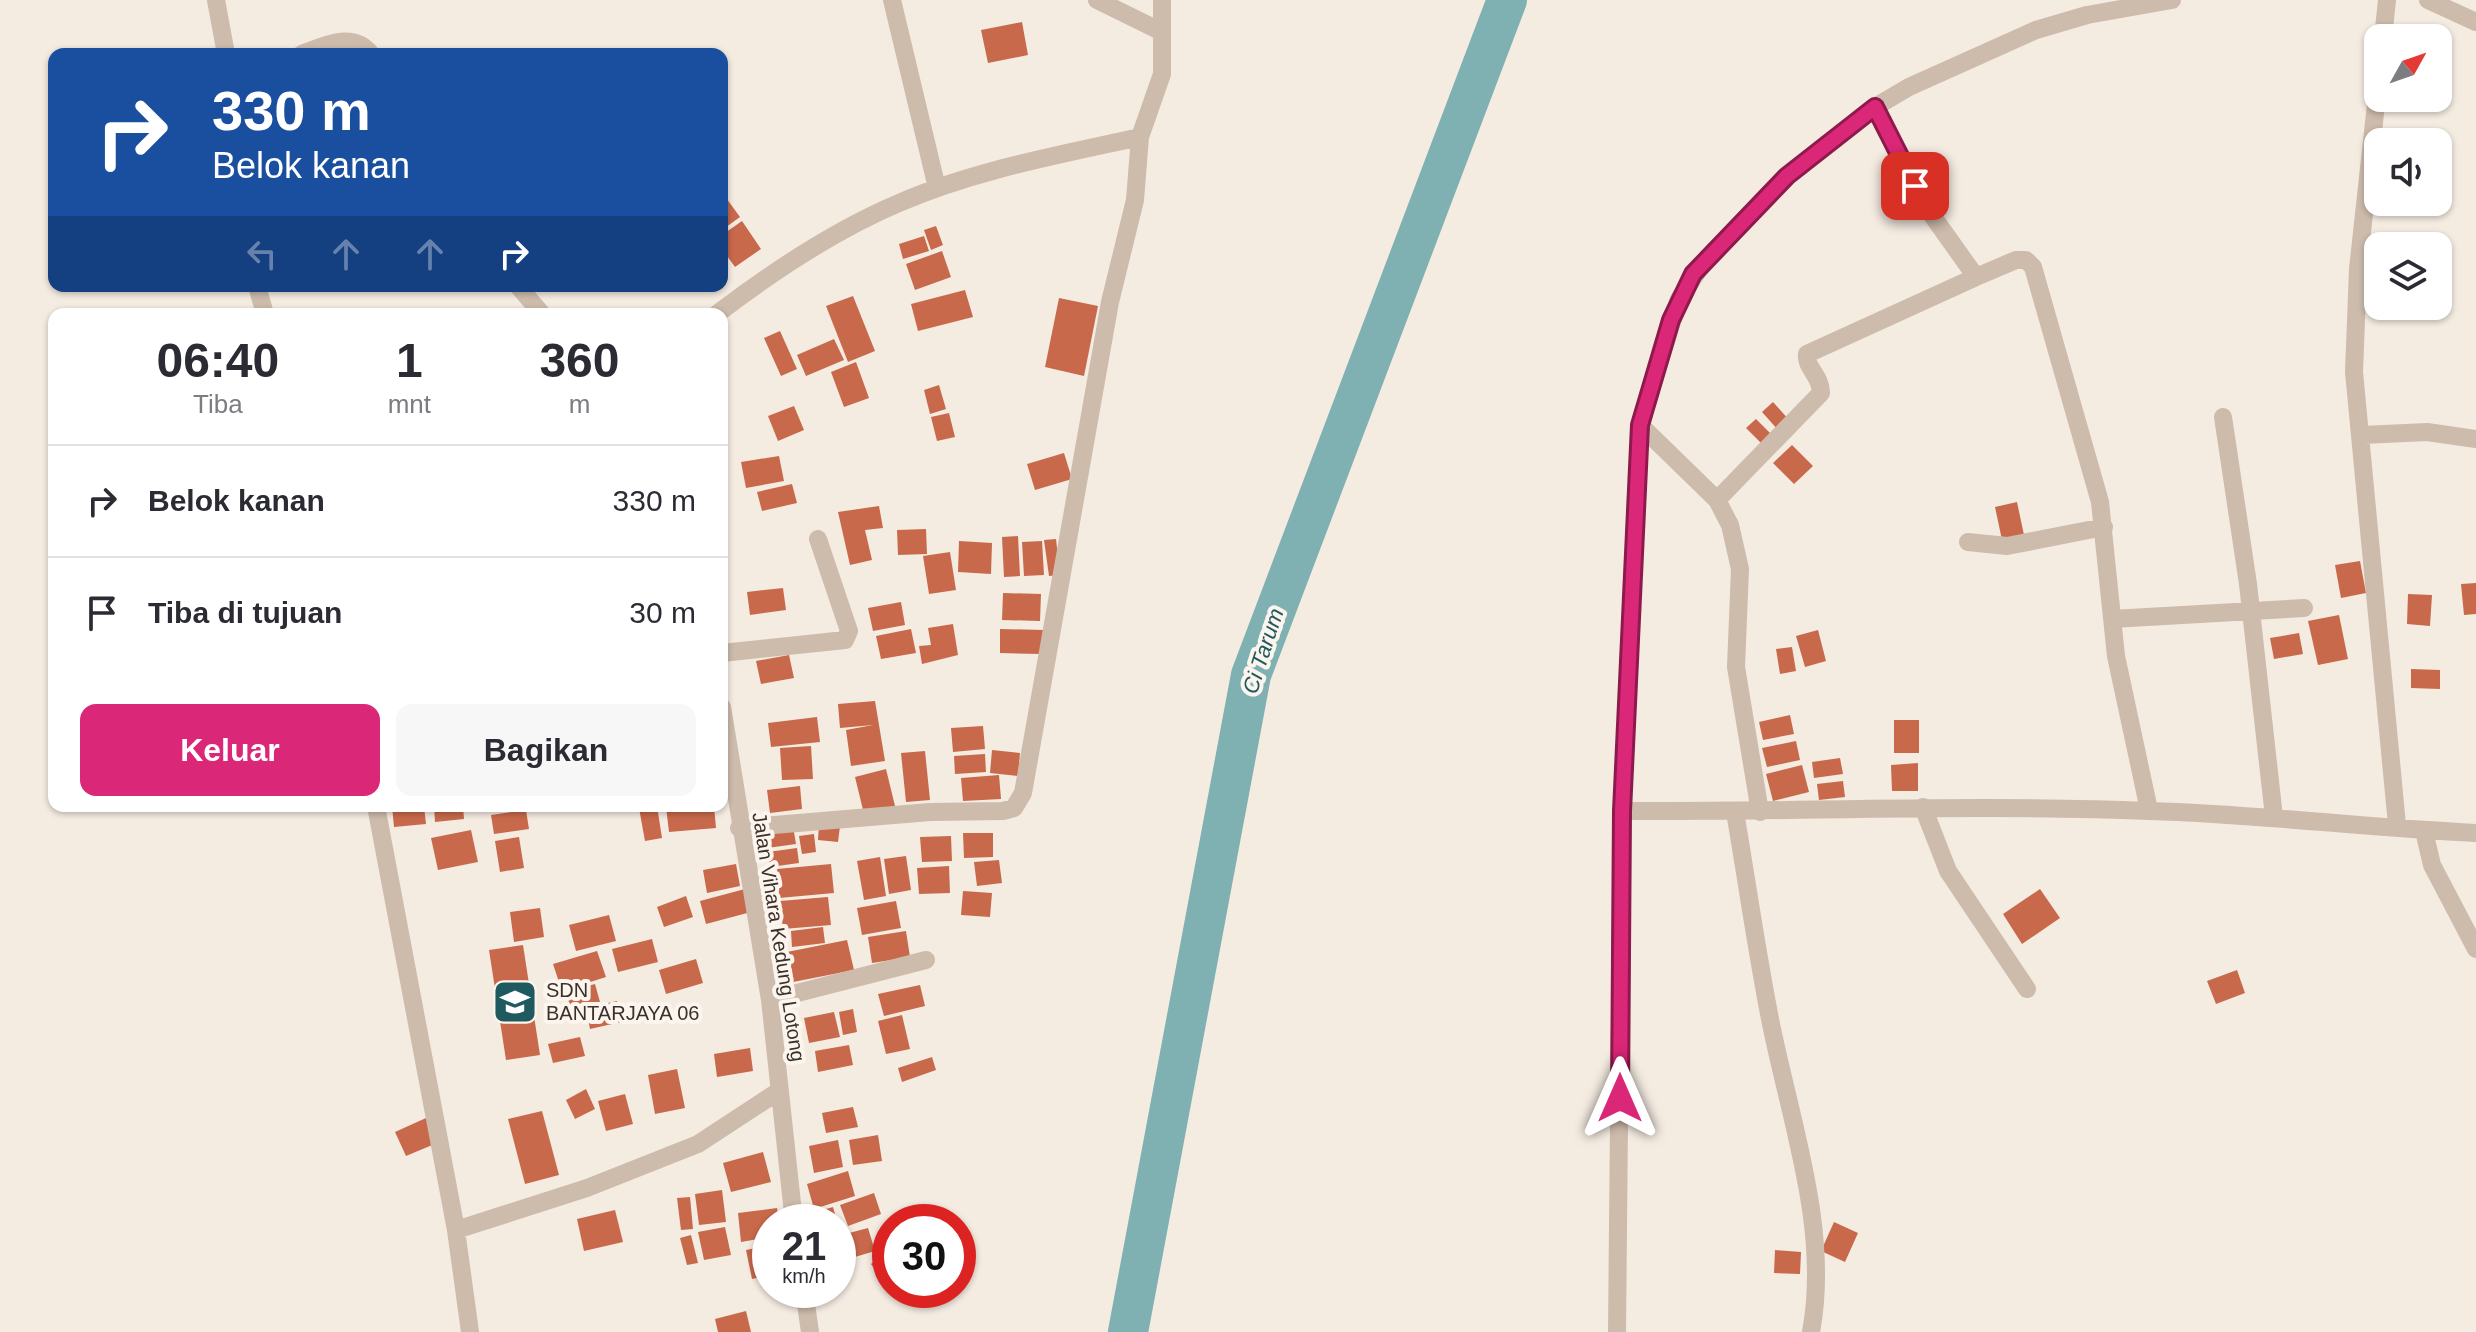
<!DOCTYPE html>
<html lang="id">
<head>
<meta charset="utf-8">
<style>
	body { margin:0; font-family:Arial,sans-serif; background:#f7f7f7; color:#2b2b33; height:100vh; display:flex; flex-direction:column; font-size:30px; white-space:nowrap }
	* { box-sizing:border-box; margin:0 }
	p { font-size:26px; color:#7c7c81 }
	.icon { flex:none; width:44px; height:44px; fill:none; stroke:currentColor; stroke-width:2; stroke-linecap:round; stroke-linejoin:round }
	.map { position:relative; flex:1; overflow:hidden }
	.panel { position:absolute; left:48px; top:308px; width:680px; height:504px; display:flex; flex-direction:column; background:#fff; border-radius:16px; box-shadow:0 2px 6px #0004 }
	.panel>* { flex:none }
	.top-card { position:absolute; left:48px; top:48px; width:680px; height:244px; border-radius:16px; box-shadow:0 2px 6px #0004; background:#1a4fa0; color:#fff; overflow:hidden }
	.needle { width:52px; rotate:50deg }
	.tools { position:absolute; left:2364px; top:24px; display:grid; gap:16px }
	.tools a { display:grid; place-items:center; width:88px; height:88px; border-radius:16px; background:#fff; box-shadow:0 2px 6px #0004; font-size:40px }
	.speed { position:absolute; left:752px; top:1204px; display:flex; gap:16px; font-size:40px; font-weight:700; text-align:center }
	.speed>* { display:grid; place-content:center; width:104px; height:104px; border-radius:50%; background:#fff; box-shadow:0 2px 6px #0004; line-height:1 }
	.speed small { font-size:20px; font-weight:400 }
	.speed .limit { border:12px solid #d22; background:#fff; color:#111 }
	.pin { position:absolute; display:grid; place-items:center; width:68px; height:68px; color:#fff; margin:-34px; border-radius:16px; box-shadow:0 4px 12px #0006 }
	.me { position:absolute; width:88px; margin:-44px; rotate:0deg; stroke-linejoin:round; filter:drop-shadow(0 0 6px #0008) }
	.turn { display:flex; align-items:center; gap:28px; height:168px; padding:0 32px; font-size:36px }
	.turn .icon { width:104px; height:104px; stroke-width:2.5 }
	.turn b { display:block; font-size:56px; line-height:68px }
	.lanes { display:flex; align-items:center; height:76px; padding:0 32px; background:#0003; justify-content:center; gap:40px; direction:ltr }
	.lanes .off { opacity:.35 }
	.eta { display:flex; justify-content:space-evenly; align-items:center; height:136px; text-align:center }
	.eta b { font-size:48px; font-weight:800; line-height:56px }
	.cta { display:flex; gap:16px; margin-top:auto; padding:16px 32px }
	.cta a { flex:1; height:92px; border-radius:16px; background:#db2777; color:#fff; font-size:32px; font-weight:800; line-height:92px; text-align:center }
	.cta a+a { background:#f7f7f7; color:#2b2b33 }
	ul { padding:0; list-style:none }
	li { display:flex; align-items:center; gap:24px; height:112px; padding:0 32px; border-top:2px solid #e1e1e2 }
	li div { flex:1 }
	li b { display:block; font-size:30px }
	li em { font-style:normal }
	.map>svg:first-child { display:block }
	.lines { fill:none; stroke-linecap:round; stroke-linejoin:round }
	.river { stroke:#7fb0b2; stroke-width:40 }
	.building { fill:#c8694b }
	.minor { stroke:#cdbbac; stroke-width:18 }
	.route-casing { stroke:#8e194d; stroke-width:20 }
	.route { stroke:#db2777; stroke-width:14 }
	.labels { text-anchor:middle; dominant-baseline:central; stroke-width:8; stroke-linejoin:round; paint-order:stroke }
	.street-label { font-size:20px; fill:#3b302b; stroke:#fbf5ee }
	.poi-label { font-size:20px; fill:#3b302b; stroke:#fbf5ee; text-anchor:start }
	.water-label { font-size:22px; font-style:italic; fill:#1f5a5e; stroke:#fbf5ee }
</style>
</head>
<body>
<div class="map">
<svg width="2476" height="1332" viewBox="0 0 2476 1332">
	<rect width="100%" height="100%" fill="#f4ebe1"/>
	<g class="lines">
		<path class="river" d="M 1128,1332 L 1251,675 L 1507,0"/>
	</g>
	<path class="building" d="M 1022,22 L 1028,55 L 988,63 L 981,30 Z
		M 724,195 L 740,217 L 722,230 L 722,197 Z
		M 742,221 L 761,249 L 735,267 L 722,249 L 722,235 Z
		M 936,226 L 943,245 L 931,250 L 924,230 Z
		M 924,236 L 929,251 L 903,259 L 899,244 Z
		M 942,251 L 951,277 L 915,290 L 906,264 Z
		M 965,290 L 973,317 L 918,331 L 911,304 Z
		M 853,296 L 875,351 L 848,362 L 826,306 Z
		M 1059,298 L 1098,306 L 1084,376 L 1045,367 Z
		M 780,331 L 797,369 L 781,376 L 764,338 Z
		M 834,339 L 844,360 L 806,376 L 797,355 Z
		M 856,362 L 869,398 L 844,407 L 831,372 Z
		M 939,385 L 946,409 L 930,414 L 924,390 Z
		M 1773,402 L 1790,421 L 1779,431 L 1762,412 Z
		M 794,406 L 804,430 L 778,441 L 768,416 Z
		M 949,413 L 955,437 L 937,441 L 931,417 Z
		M 1756,419 L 1772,435 L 1763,445 L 1746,428 Z
		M 1792,445 L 1813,466 L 1794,484 L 1773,463 Z
		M 1064,453 L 1072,479 L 1035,490 L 1027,464 Z
		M 779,456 L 784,481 L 746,488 L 741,462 Z
		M 792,484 L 797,503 L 762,511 L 757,492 Z
		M 2017,502 L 2024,535 L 2002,540 L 1995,507 Z
		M 879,506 L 883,528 L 865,530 L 872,560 L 850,565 L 838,512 Z
		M 926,529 L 927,554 L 898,555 L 897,530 Z
		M 1018,536 L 1020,576 L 1004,577 L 1002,537 Z
		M 1056,539 L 1060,575 L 1049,576 L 1044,540 Z
		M 959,541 L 992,543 L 991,574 L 958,572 Z
		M 1042,541 L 1044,575 L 1024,576 L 1022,542 Z
		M 950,552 L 956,590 L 929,594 L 923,556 Z
		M 2360,561 L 2366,593 L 2341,598 L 2335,565 Z
		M 2476,583 L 2476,614 L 2464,615 L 2461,584 Z
		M 783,588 L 786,610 L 750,615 L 747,592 Z
		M 1003,593 L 1041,594 L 1040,621 L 1002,620 Z
		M 2408,594 L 2432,595 L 2430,626 L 2407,624 Z
		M 901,602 L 905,625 L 873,631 L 868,608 Z
		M 2339,615 L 2348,659 L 2318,665 L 2308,621 Z
		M 953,624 L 958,655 L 922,664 L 919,646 L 931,645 L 928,628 Z
		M 911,629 L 916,653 L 881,659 L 876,636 Z
		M 1000,629 L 1043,630 L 1042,654 L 1000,653 Z
		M 1818,630 L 1826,661 L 1805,667 L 1796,636 Z
		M 2299,633 L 2303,654 L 2274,659 L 2270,638 Z
		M 1792,647 L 1796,671 L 1780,674 L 1776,649 Z
		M 789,655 L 794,678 L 761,684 L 756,661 Z
		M 2411,669 L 2440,670 L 2440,689 L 2411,688 Z
		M 875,701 L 885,761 L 851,766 L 846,730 L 873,725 L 840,728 L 838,704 Z
		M 1790,715 L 1794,734 L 1763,740 L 1759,722 Z
		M 817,717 L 820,742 L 771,747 L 768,723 Z
		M 1894,720 L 1919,720 L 1919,753 L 1894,753 Z
		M 983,726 L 985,749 L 953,752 L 951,728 Z
		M 1796,741 L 1800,760 L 1767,767 L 1762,748 Z
		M 811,746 L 813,779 L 782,780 L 780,748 Z
		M 992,750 L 1020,753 L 1018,776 L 990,773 Z
		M 925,751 L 930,800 L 906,802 L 901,753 Z
		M 985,754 L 986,772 L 955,774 L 954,756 Z
		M 1840,758 L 1843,774 L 1814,778 L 1812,762 Z
		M 1918,763 L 1918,791 L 1892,791 L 1891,765 Z
		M 1802,765 L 1809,792 L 1773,801 L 1766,774 Z
		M 886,769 L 895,806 L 864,814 L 855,777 Z
		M 999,775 L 1001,799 L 963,801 L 961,778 Z
		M 1843,781 L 1845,797 L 1819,800 L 1817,784 Z
		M 800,786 L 802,809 L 770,813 L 767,790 Z
		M 392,806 L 424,806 L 426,824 L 394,827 Z
		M 434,806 L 463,806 L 464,819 L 435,822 Z
		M 657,806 L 662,838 L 645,841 L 639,808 Z
		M 714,806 L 716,828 L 669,832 L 666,807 Z
		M 526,810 L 529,829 L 494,834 L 491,815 Z
		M 819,824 L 840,826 L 838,842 L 818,840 Z
		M 793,826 L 796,844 L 760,849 L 757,831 Z
		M 471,830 L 478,862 L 438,870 L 431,838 Z
		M 963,833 L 993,833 L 993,857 L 964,858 Z
		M 814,834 L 816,852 L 802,854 L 799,836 Z
		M 951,836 L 952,861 L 922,862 L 920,837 Z
		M 519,837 L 524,868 L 500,872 L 495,841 Z
		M 797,848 L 799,863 L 770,867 L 768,852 Z
		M 906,856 L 911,890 L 889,894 L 884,859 Z
		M 880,857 L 886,896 L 864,900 L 857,861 Z
		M 999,860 L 1002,883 L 977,886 L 974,862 Z
		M 736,864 L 740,886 L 707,893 L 703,870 Z
		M 831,864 L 834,893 L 779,898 L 777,869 Z
		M 949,866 L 950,893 L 919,894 L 917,868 Z
		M 745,889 L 751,912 L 706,924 L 700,901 Z
		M 2040,889 L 2060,918 L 2022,944 L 2003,914 Z
		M 963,891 L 992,893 L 990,917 L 961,915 Z
		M 686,896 L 693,917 L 664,927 L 657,907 Z
		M 828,897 L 831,925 L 783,929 L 780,901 Z
		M 896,901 L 901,928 L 862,935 L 857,908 Z
		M 540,908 L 544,937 L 514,942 L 510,912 Z
		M 609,915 L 616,941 L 576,951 L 569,925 Z
		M 823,927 L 825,943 L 792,947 L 791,931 Z
		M 906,931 L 910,957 L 872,963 L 868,937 Z
		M 652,939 L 658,962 L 618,972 L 612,949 Z
		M 847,940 L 854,970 L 793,982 L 787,952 Z
		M 523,945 L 540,1055 L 506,1060 L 489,950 Z
		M 597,951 L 606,977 L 562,991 L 553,964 Z
		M 696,959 L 703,983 L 666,994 L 659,970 Z
		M 2237,970 L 2245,993 L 2216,1004 L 2207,981 Z
		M 595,984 L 600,1002 L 571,1009 L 566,992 Z
		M 920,985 L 925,1006 L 884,1016 L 878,994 Z
		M 617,1001 L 621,1022 L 590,1029 L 586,1008 Z
		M 853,1009 L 857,1032 L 843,1035 L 839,1012 Z
		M 834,1012 L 840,1037 L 809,1043 L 804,1018 Z
		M 902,1015 L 910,1049 L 886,1054 L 878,1021 Z
		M 580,1037 L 585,1056 L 553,1063 L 548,1044 Z
		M 849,1045 L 853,1065 L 818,1072 L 815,1051 Z
		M 750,1048 L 753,1071 L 717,1077 L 714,1054 Z
		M 932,1057 L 936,1070 L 902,1082 L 898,1068 Z
		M 677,1069 L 685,1108 L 655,1114 L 648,1075 Z
		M 586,1089 L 595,1109 L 575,1119 L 566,1100 Z
		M 625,1094 L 633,1124 L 606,1131 L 598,1101 Z
		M 853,1107 L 858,1127 L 826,1133 L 822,1113 Z
		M 542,1111 L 559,1175 L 525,1184 L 508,1119 Z
		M 426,1118 L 437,1143 L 406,1156 L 395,1132 Z
		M 878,1135 L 882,1161 L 853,1165 L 849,1140 Z
		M 838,1140 L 843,1167 L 814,1173 L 809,1146 Z
		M 763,1152 L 771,1182 L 731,1192 L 723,1163 Z
		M 848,1171 L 855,1196 L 814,1209 L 807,1184 Z
		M 722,1190 L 726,1222 L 699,1225 L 695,1194 Z
		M 874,1193 L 881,1214 L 848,1226 L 840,1205 Z
		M 690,1197 L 693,1229 L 681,1230 L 677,1198 Z
		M 833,1207 L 837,1222 L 819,1222 L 816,1212 Z
		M 777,1208 L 779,1222 L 770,1222 L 770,1237 L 741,1242 L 738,1213 Z
		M 615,1210 L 623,1242 L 584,1251 L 577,1219 Z
		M 1834,1222 L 1858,1233 L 1845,1262 L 1821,1251 Z
		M 725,1227 L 731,1255 L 704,1260 L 698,1232 Z
		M 868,1228 L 875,1251 L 838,1262 L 838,1236 Z
		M 691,1235 L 698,1263 L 687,1265 L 680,1238 Z
		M 770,1245 L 770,1275 L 752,1279 L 746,1250 Z
		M 890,1249 L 890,1280 L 885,1284 L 871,1264 Z
		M 1775,1250 L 1801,1252 L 1800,1274 L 1774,1273 Z
		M 746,1311 L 751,1332 L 718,1332 L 715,1319 Z"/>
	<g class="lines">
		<path class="minor" d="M 216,0 L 226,54
			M 892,0 L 937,188
			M 1097,0 L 1162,32
			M 2428,0 L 2476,22
			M 2383,38 L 2387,0
			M 302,54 C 325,45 353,31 371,54
			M 2378,86 L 2358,269 L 2354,372 L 2397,825
			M 1875,107 L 1929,211 L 1976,277 L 2016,260 L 2026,260 L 2033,267 L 2100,502 L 2116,656 L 2149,810
			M 257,286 L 265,314
			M 518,286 L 542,314
			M 717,314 C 772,272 835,230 899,203 C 975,170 1059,155 1140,137 L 1162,74 L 1162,0
			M 2223,417 L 2248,584 L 2274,817
			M 1640,425 L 1717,500 L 1730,525 L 1740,569 L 1736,667 L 1760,812
			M 2363,435 L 2427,432 L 2476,439
			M 1717,500 L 1821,393 C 1821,375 1805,368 1807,354 L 1976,277
			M 1968,542 L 2007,546 L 2104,527
			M 2112,619 L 2304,608
			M 722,653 L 845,640 L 849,631 L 818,539
			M 722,707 L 770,1000 L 794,1222
			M 376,806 L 456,1230 L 470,1332
			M 1923,807 L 1948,871 L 2027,989
			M 1622,811 C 1798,812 1974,804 2150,811 C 2259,814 2367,828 2476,833
			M 1735,812 C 1747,882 1757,954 1771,1024 C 1791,1123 1830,1231 1811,1332
			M 739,828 L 930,812 L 1003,811 L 1014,808 L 1023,793 L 1110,302 L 1135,200 L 1140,137
			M 2424,831 L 2432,865 L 2476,949
			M 770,1000 L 926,960
			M 456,1230 L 587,1188 L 698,1144 L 779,1091
			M 804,1290 L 810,1332
			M 1617,1332 L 1622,811 L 1640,425 L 1679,299 L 1707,258 L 1787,176 L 1875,107 L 1909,87 L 2036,30 L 2087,15 L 2172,0"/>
	</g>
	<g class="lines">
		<g class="route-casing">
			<path id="route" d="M 1620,1098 L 1622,811 L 1640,425 L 1671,320 L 1693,274 L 1787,176 L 1875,107 L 1915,186"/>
		</g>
		<use href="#route" class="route"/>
	</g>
	<defs>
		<g id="school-square" transform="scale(2.3)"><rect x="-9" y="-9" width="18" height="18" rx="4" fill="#1f5a5e" stroke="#fbf5ee"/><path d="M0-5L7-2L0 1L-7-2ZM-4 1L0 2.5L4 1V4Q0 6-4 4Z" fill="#fff"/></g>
	</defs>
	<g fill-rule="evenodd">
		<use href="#school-square" x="515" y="1002"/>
	</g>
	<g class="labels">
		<g class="street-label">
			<text transform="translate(779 937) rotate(81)">Jalan Vihara Kedung Lotong</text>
		</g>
		<g class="poi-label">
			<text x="546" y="990">SDN<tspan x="546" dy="23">BANTARJAYA 06</tspan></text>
		</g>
		<g class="water-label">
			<text transform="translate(1263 651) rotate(-72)">Ci Tarum</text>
		</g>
	</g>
</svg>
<div class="tools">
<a><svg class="needle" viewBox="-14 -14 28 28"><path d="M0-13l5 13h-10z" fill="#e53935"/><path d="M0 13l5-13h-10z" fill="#7c7c81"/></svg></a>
<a><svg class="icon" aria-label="sound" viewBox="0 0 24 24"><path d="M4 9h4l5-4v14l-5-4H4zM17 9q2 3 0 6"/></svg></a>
<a><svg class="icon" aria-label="layers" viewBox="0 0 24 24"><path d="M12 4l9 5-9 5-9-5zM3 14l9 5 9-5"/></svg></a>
</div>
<div class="speed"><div>21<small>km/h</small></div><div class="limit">30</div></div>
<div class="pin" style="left:1915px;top:186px;background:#d93025"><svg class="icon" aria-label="arrive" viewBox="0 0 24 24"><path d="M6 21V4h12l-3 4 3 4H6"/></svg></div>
<svg class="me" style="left:1620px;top:1098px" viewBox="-20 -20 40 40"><path d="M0-17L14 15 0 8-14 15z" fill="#db2777" stroke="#fff" stroke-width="4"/></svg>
<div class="top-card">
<div class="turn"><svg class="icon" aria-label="right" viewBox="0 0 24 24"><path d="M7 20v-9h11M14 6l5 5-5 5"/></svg><div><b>330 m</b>Belok kanan</div></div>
<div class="lanes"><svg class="icon off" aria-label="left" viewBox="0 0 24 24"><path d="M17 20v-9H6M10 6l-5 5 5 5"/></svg><svg class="icon off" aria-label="ahead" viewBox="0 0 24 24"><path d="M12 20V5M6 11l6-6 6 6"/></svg><svg class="icon off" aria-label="ahead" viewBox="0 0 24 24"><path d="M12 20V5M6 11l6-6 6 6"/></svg><svg class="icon" aria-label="right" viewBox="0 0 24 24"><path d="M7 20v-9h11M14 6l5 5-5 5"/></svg></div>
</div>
<section class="panel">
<div class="eta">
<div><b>06:40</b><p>Tiba</p></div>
<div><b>1</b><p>mnt</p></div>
<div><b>360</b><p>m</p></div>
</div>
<ul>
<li><svg class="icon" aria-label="right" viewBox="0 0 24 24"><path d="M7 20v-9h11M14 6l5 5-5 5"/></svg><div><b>Belok kanan</b></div><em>330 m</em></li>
<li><svg class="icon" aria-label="arrive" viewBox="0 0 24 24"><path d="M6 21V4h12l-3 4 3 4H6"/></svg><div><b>Tiba di tujuan</b></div><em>30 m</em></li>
</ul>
<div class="cta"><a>Keluar</a><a>Bagikan</a></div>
</section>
</div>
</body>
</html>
